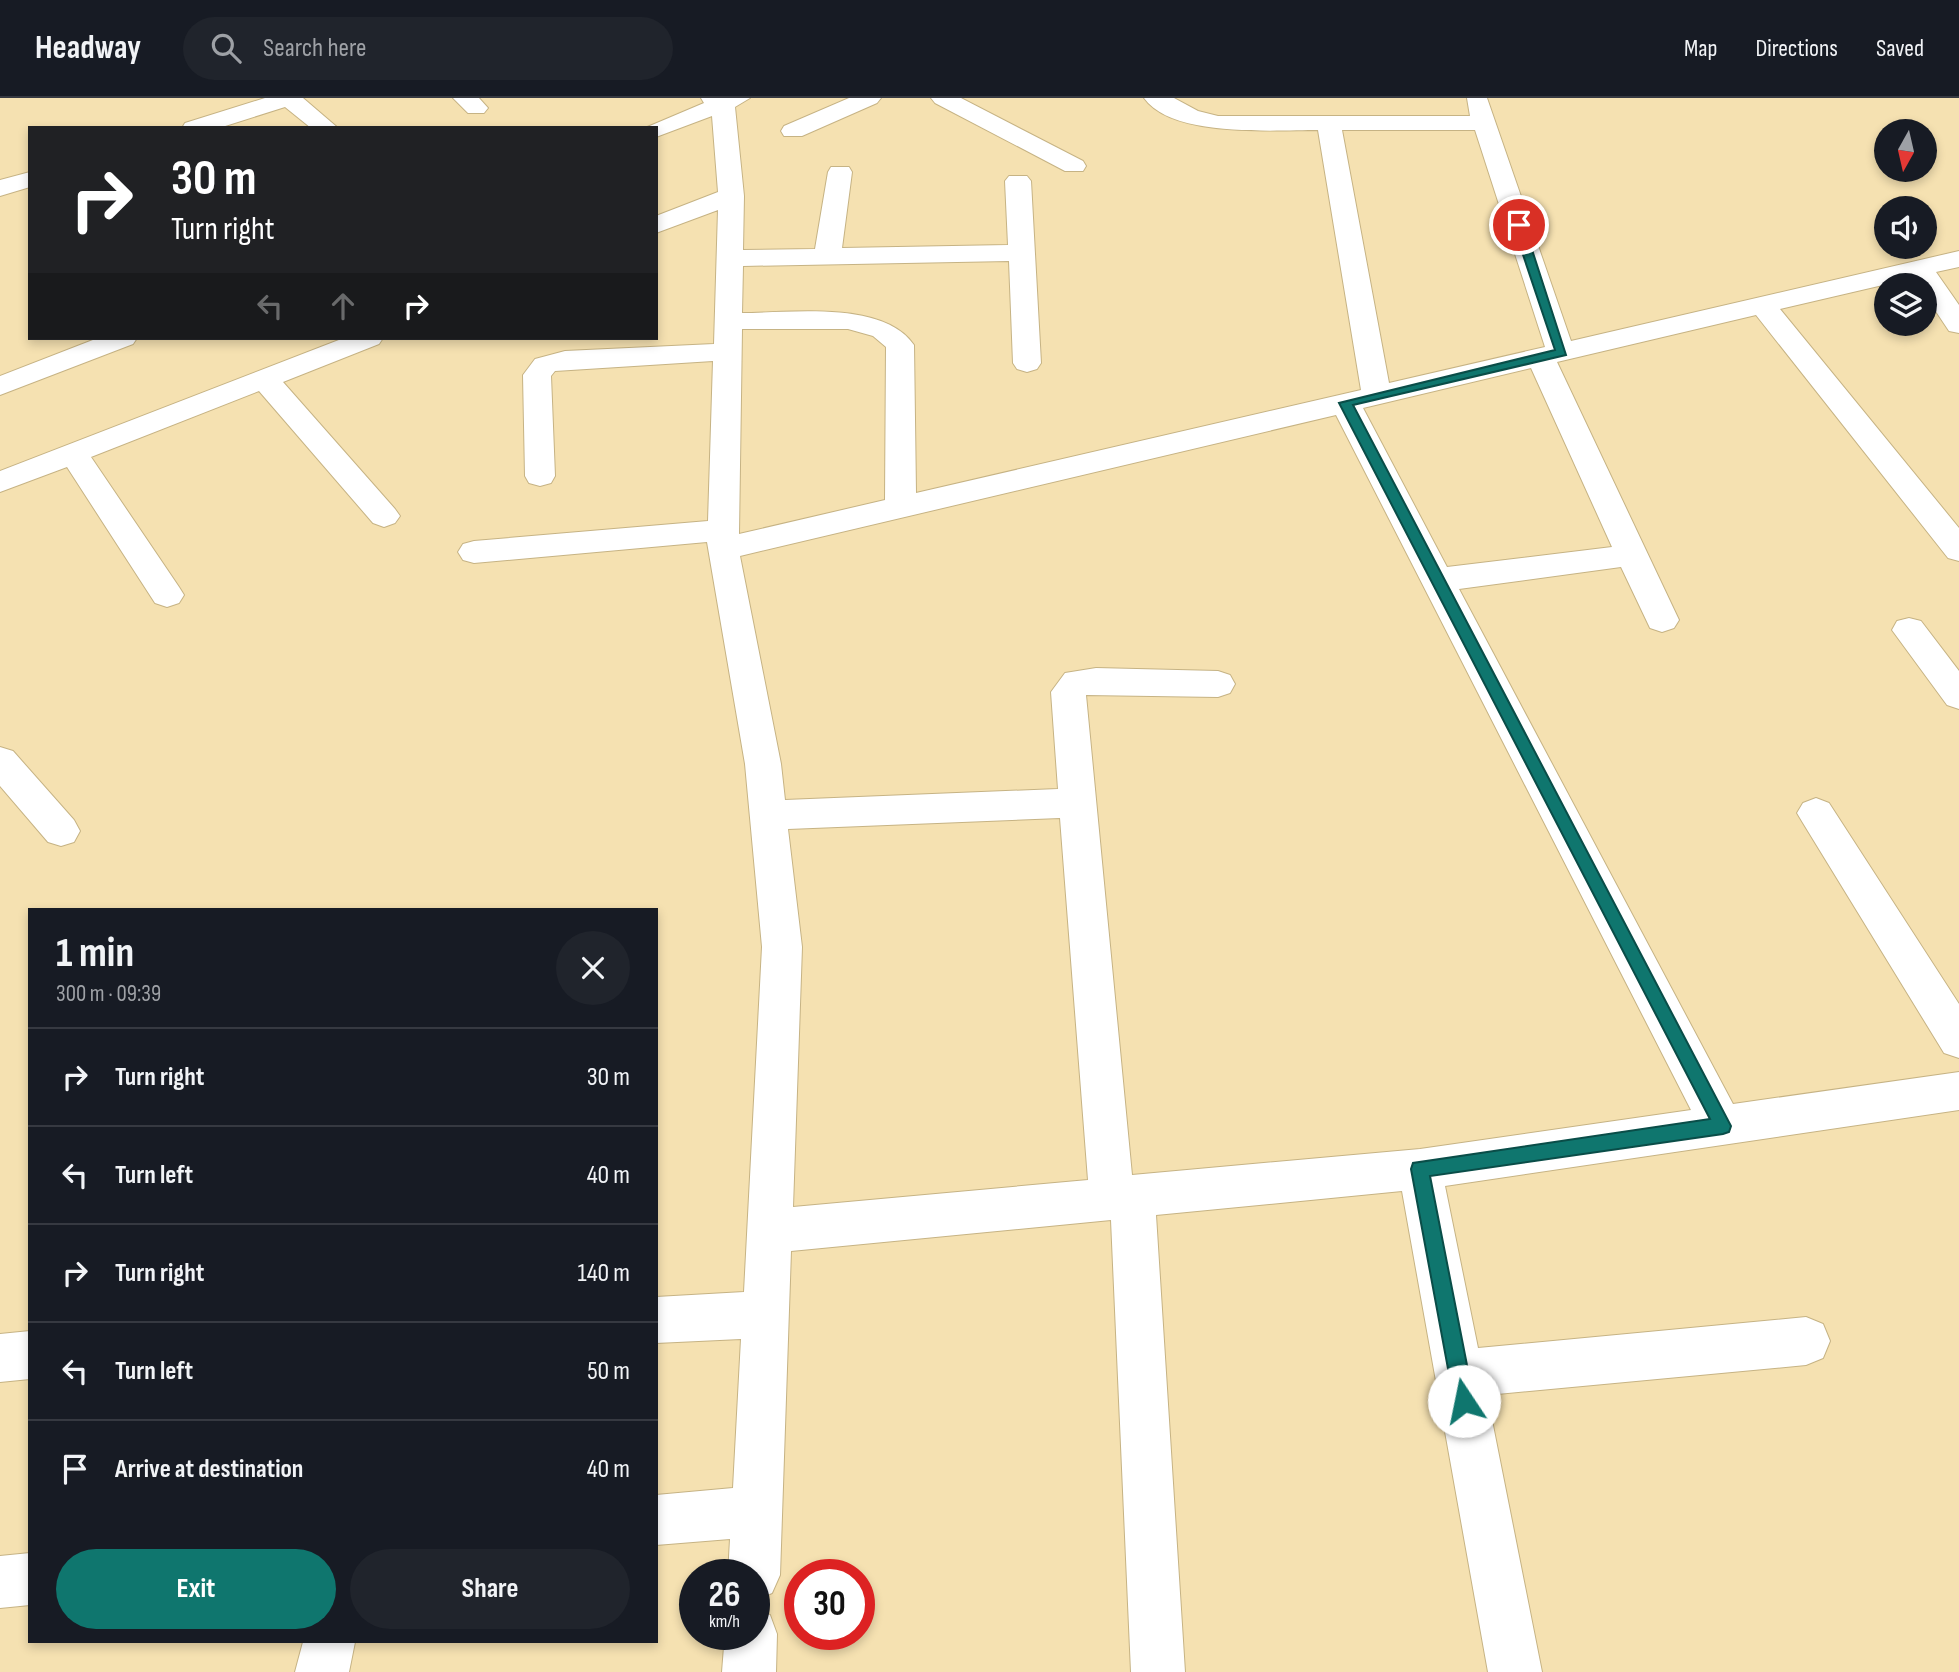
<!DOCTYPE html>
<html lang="en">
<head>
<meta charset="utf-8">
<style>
	body { margin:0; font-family:"Sofia Sans Condensed",sans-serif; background:#20242c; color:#f1f3f6; height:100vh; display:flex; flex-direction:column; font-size:26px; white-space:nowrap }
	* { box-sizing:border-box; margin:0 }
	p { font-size:23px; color:#9ea1a6 }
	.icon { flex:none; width:38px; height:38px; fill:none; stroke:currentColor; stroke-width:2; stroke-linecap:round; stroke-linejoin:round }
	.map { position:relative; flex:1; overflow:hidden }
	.drawer { position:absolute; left:28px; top:810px; width:630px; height:735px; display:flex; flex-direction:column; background:#171b24; border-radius:0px; box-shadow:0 4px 10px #0003 }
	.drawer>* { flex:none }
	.guide { position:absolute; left:28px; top:28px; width:630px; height:214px; border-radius:0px; box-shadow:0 4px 10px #0003; background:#202124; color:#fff; overflow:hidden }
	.needle { width:46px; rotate:188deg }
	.controls { position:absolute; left:1874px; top:21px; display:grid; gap:14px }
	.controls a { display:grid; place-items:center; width:63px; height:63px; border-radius:50%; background:#171b24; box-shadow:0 4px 10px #0003; font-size:35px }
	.speed { position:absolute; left:679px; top:1461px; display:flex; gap:14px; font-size:35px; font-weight:700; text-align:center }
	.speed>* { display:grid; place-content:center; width:91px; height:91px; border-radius:50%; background:#171b24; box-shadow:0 4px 10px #0003; line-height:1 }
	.speed small { font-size:18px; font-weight:400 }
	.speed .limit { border:10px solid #d22; background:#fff; color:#111 }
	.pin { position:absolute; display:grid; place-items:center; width:60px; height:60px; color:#fff; margin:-30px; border:4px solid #fff; border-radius:50%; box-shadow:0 2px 7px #0007 }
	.me { position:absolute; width:77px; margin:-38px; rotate:349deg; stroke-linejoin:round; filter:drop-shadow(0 0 5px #0008) }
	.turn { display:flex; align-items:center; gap:24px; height:147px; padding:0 28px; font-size:32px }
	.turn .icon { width:91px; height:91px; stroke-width:2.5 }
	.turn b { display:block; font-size:49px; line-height:60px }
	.lanes { display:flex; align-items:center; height:66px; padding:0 28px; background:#0003; justify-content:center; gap:35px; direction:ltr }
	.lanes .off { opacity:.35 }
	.round { display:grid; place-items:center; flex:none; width:74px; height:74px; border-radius:37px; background:#20242c }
	.head { display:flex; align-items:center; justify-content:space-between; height:119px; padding:0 28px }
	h1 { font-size:42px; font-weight:700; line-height:52px }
	.button { display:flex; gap:14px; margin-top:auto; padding:14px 28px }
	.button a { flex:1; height:80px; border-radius:42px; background:#0f766e; color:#fff; font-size:28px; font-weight:700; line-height:80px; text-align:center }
	.button a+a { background:#20242c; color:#f1f3f6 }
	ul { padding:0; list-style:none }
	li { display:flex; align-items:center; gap:21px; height:98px; padding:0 28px; border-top:2px solid #363941 }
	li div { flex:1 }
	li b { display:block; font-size:26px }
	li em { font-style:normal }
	header { display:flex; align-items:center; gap:42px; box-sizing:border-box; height:98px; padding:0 35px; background:#171b24; border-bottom:2px solid #363941 }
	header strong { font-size:33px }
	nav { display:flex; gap:38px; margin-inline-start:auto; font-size:24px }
	.search { width:490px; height:63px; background:#20242c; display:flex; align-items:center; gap:18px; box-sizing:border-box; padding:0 24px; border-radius:38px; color:#9ea1a6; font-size:26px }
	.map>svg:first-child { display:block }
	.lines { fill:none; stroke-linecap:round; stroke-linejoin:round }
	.minor-casing { stroke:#c6b384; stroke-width:2 }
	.minor { fill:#fff; fill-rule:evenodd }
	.route { fill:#0f766e; stroke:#0a4d48; stroke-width:2 }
</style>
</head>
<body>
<header>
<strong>Headway</strong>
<div class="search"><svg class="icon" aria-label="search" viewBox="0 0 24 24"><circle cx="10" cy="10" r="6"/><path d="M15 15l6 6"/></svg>Search here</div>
<nav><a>Map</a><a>Directions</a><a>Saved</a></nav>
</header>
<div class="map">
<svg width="1959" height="1574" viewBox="0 0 1959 1574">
	<rect width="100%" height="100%" fill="#f5e1b1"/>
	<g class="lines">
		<g class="minor-casing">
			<path id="minor" d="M 265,0 L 303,0 L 338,30 L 311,30 L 285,9 L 219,30 L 182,30 L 185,25 Z
				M 453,0 L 479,0 L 488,10 L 484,15 L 468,15 Z
				M 701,0 L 750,0 L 735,9 L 744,98 L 743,152 L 815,151 L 828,74 L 831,69 L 849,69 L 852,74 L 842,150 L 1008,147 L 1005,83 L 1009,78 L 1027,78 L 1031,83 L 1041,265 L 1037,271 L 1027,274 L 1017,271 L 1013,265 L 1009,163 L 743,168 L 742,215 C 791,215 883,202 914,247 L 916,395 L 1361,292 L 1318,32 C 1275,32 1172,40 1144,0 L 1174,0 L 1198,13 L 1218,18 L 1470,18 L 1467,0 L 1487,0 L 1571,243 L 1959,153 L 1959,169 L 1936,174 L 1959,207 L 1959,235 L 1949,233 L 1925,197 L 1925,187 L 1918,187 L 1913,180 L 1780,211 L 1959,430 L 1959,463 L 1948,460 L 1756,217 L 1557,264 L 1679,522 L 1674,530 L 1662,534 L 1650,530 L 1621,469 L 1459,491 L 1733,1006 L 1959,974 L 1959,1012 L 1445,1088 L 1478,1250 L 1806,1219 L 1823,1226 L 1830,1243 L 1823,1260 L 1806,1267 L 1487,1297 L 1542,1574 L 1488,1574 L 1402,1093 L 1156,1117 L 1185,1574 L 1131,1574 L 1111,1122 L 791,1153 L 780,1477 L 772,1495 L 754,1503 L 754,1477 L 728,1477 L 730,1441 L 656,1447 L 656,1397 L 733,1390 L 741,1241 L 656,1245 L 656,1199 L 744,1194 L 762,849 L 745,666 L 707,444 L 474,465 L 463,462 L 458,454 L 463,446 L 474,443 L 708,423 L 713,263 L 555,273 L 551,278 L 555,378 L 551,385 L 540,388 L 529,385 L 525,378 L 523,277 L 535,261 L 565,253 L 714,246 L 718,112 L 656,135 L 656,118 L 718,94 L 712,18 L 656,39 L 656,30 L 645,30 L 704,5 ZM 1342,32 L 1475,32 L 1545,249 L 1389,285 ZM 742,231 L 848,231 L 873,238 L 886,249 L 885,402 L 739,436 ZM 1531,270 L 1612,449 L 1447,469 L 1363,310 ZM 1336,317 L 1691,1012 L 1420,1051 L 1132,1077 L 1086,597 L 1218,599 L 1230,595 L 1235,586 L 1230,577 L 1218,573 L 1096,570 L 1065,575 L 1051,594 L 1058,691 L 785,702 L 781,666 L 740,458 ZM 1060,720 L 1088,1082 L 793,1109 L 802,849 L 788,731 Z
				M 849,0 L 881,0 L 877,5 L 802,38 L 784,38 L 781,33 L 784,28 Z
				M 931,0 L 961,0 L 1083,63 L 1086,68 L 1083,73 L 1065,73 L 935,5 Z
				M 30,74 L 30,89 L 0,98 L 0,82 Z
				M 98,240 L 137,240 L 133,246 L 0,297 L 0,278 Z
				M 344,240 L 383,240 L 379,246 L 283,284 L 395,411 L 400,418 L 395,425 L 384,429 L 373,425 L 259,293 L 91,359 L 179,489 L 184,497 L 179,505 L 167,509 L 155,505 L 67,369 L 0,394 L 0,373 Z
				M 1909,520 L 1921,523 L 1959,573 L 1959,611 L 1947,607 L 1892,532 L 1897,523 Z
				M 0,649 L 13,653 L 74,722 L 80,733 L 74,744 L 61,748 L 48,744 L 0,688 Z
				M 1816,700 L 1829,705 L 1959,906 L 1959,960 L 1944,955 L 1803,725 L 1797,715 L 1803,705 Z
				M 30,1233 L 30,1281 L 0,1284 L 0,1236 Z
				M 30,1455 L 30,1507 L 0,1510 L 0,1458 Z
				M 754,1511 L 770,1517 L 777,1536 L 776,1574 L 722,1574 L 725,1536 L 754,1536 Z
				M 303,1544 L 355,1544 L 349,1574 L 295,1574 Z"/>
		</g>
		<use href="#minor" class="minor"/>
	</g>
	<path class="route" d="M 1519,123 L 1524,127 L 1566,257 L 1353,307 L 1731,1028 L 1729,1034 L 1723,1036 L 1430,1078 L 1474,1303 L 1471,1310 L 1464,1313 L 1457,1310 L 1454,1303 L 1411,1071 L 1413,1065 L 1710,1021 L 1339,305 L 1555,252 L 1513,127 Z"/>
</svg>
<div class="controls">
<a><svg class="needle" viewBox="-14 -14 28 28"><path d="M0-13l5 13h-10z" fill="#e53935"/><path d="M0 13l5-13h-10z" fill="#9ea1a6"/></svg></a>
<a><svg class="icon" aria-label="sound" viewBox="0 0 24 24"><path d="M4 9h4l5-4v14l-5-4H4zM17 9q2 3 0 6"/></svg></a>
<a><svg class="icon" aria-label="layers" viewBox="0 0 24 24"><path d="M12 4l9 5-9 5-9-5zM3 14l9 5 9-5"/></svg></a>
</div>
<div class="speed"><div>26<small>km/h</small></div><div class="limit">30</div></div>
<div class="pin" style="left:1519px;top:127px;background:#d93025"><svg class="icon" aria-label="arrive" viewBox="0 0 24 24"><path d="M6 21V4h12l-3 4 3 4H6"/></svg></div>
<svg class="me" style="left:1464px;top:1303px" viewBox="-20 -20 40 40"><circle r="19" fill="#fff"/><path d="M0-13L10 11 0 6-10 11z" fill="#0f766e"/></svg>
<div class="guide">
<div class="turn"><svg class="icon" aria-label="right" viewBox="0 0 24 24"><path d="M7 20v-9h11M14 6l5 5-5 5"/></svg><div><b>30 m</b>Turn right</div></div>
<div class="lanes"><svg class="icon off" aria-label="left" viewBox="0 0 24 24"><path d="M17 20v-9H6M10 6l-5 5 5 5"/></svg><svg class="icon off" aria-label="ahead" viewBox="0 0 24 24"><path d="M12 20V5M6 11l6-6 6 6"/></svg><svg class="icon" aria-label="right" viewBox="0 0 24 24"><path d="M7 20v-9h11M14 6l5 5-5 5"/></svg></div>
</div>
<section class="drawer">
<div class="head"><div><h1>1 min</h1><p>300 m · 09:39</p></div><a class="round"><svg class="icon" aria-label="close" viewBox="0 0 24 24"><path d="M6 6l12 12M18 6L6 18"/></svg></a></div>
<ul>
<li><svg class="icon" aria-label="right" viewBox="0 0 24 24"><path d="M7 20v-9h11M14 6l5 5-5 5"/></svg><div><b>Turn right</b></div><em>30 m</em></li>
<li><svg class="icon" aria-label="left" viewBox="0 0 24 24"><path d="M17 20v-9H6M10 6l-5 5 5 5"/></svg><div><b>Turn left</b></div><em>40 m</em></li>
<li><svg class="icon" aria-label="right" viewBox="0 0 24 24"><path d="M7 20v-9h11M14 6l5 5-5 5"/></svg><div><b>Turn right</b></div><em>140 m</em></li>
<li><svg class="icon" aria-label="left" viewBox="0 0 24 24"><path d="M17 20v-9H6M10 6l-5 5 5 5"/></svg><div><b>Turn left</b></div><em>50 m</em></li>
<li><svg class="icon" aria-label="arrive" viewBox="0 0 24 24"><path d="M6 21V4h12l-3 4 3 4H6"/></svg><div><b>Arrive at destination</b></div><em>40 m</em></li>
</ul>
<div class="button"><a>Exit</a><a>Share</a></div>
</section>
</div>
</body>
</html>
